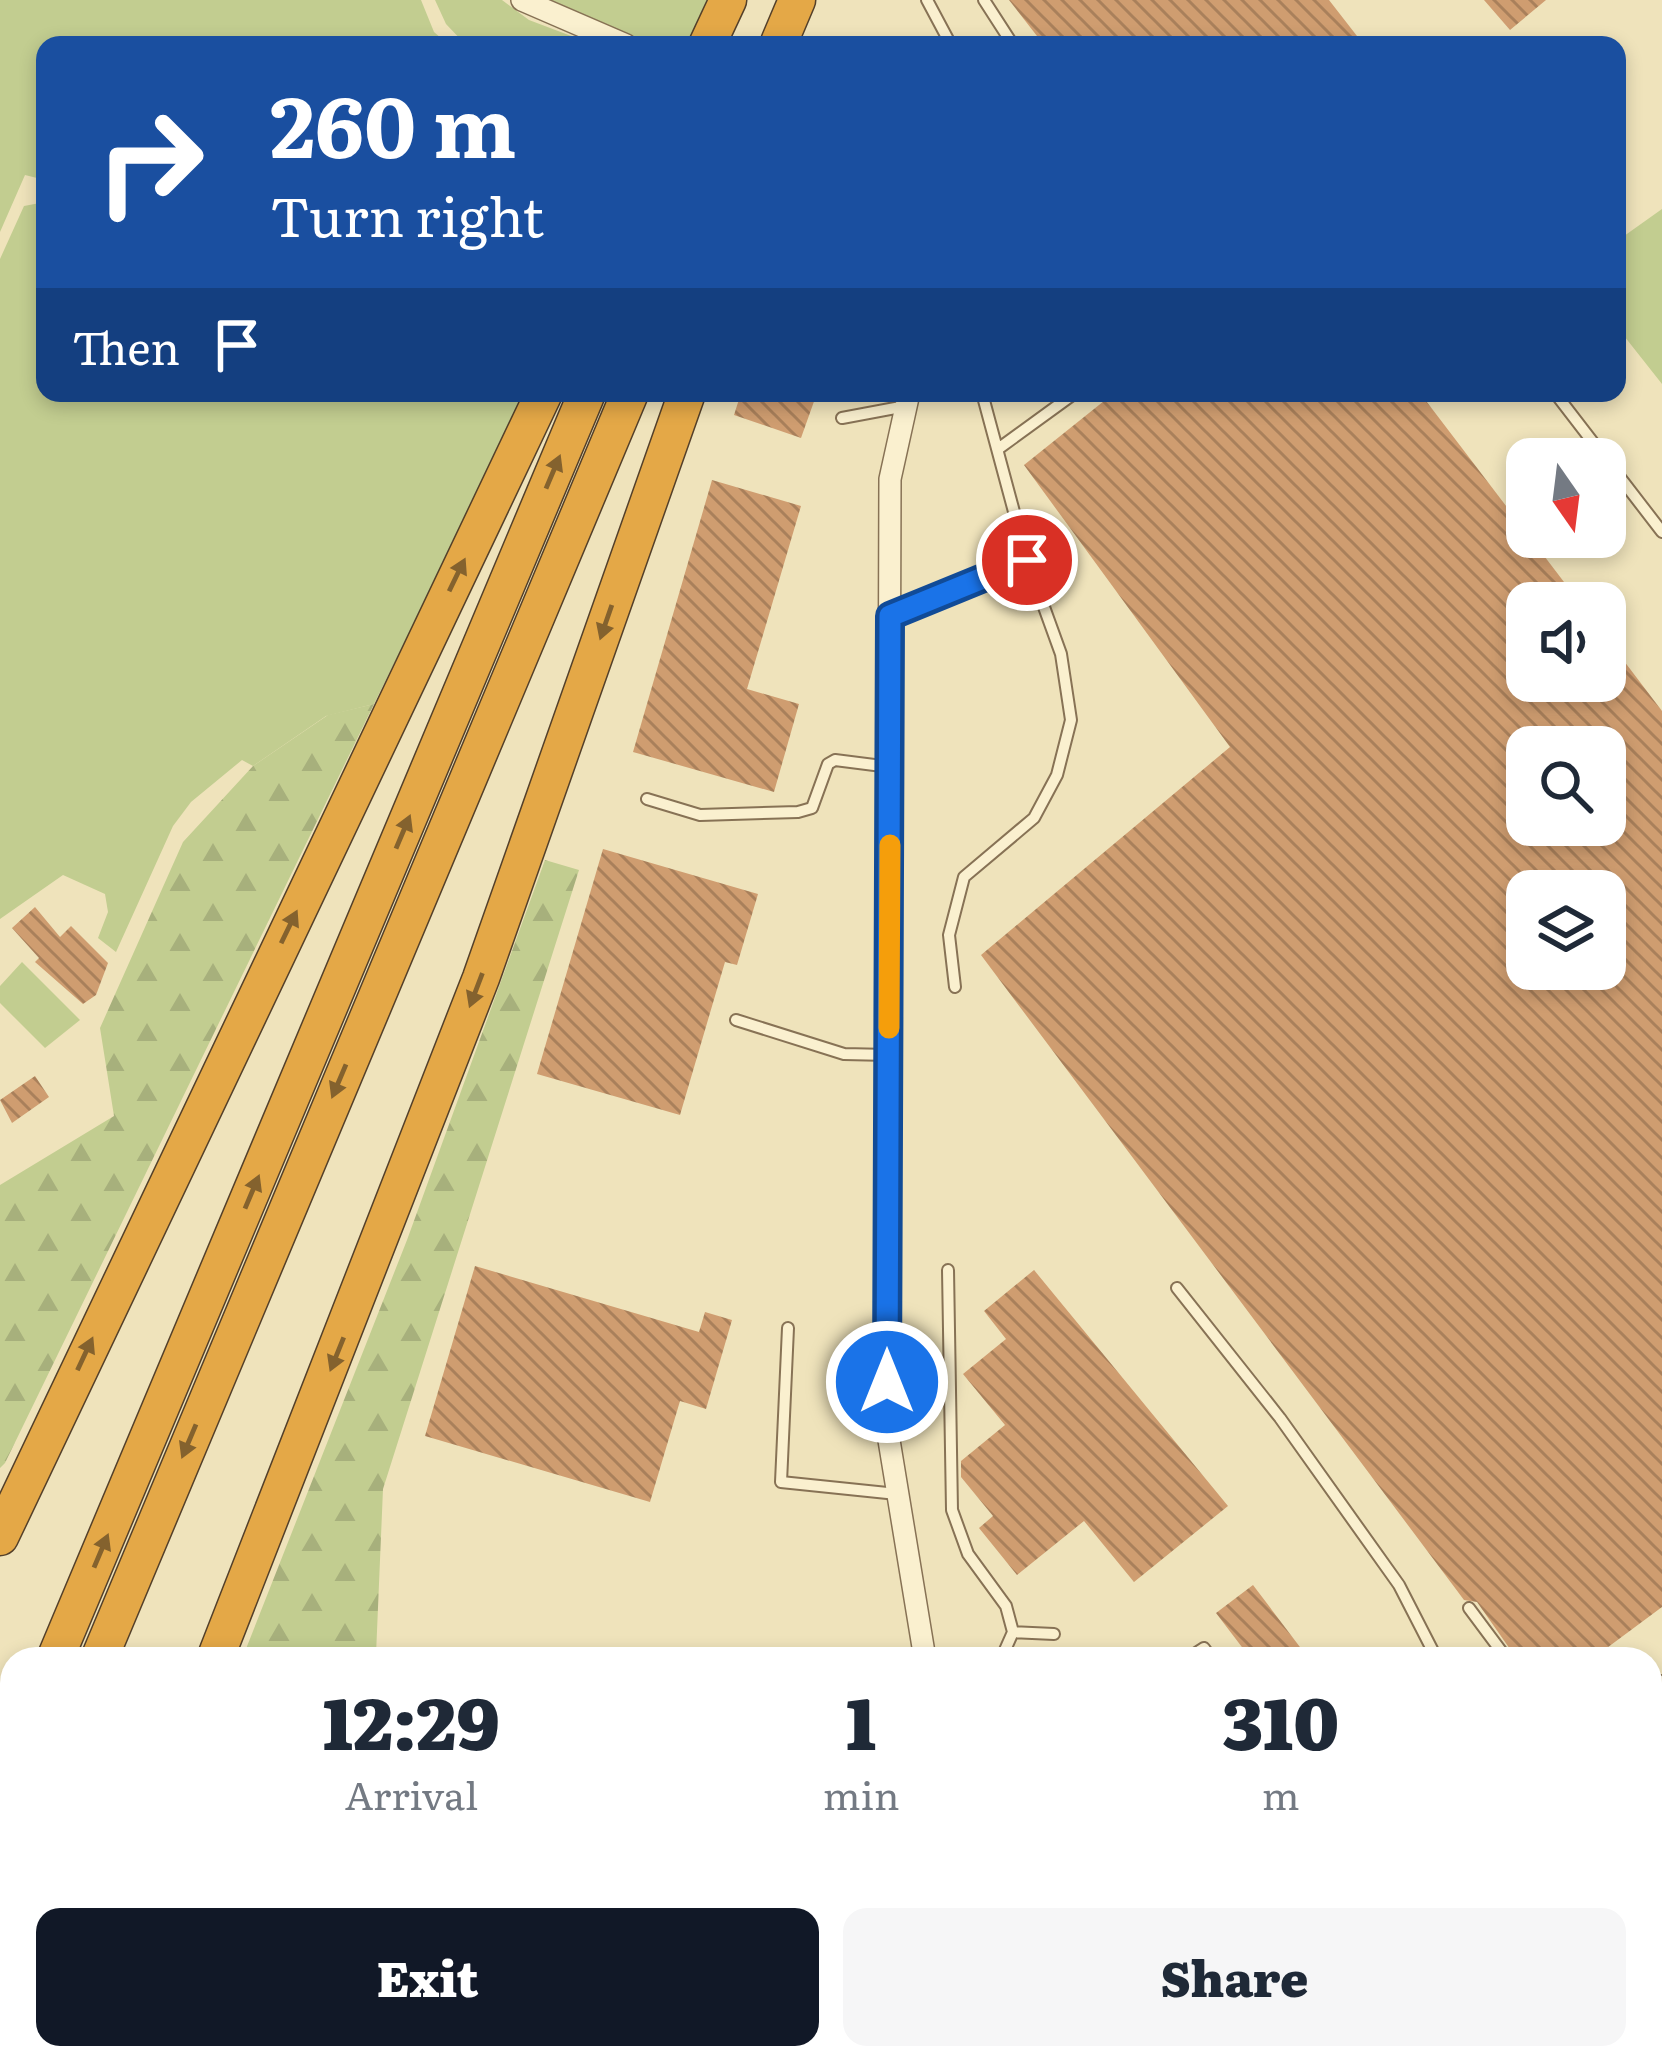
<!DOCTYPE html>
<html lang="en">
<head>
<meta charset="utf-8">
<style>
	body { margin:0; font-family:Literata,serif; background:#f6f6f7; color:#1f2937; height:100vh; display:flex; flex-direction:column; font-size:45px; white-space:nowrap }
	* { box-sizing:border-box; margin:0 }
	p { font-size:39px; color:#747a83 }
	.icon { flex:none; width:66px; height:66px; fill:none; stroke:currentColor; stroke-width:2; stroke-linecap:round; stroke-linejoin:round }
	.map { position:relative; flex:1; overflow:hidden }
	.drawer { position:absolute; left:0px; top:1647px; width:1662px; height:423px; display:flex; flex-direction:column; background:#fff; border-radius:36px 36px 0 0; box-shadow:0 6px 18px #0003 }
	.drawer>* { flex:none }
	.top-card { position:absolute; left:36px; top:36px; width:1590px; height:366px; border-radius:24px; box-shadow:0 6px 18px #0003; background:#1a4fa0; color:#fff; overflow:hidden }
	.needle { width:78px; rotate:166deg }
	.controls { position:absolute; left:1506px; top:438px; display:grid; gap:24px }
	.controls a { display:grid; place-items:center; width:120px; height:120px; border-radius:24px; background:#fff; box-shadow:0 6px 18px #0003; font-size:60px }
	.pin { position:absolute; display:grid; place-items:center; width:102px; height:102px; color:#fff; margin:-51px; border:6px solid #fff; border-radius:50%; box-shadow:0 3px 12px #0007 }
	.me { position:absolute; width:132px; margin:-66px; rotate:0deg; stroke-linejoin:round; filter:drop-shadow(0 0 9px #0008) }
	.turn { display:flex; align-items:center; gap:42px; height:252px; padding:0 36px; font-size:54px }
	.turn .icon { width:156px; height:156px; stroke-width:2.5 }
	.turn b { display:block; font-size:84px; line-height:102px }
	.then { display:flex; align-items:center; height:114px; padding:0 36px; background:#0003; gap:24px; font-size:45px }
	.eta { display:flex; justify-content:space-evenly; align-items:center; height:204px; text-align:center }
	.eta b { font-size:72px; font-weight:800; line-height:84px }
	.cta { display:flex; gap:24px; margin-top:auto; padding:24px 36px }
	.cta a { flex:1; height:138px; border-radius:24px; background:#111827; color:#fff; font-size:48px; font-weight:800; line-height:138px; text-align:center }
	.cta a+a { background:#f6f6f7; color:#1f2937 }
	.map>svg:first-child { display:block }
	.grass { fill:#c2cd90 }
	.forest { fill:url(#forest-firs) }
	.building { fill:url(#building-back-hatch); fill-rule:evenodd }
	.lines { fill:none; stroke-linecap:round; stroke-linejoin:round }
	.service-casing { stroke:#877255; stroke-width:14 }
	.minor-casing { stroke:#877255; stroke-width:24 }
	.secondary-casing { stroke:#685338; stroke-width:30 }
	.trunk-casing { stroke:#54402a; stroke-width:36 }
	.motorway-casing { stroke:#54402a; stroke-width:39 }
	.service { stroke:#faf0cf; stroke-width:10 }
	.minor { stroke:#faf0cf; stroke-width:21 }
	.secondary { stroke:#faf0cf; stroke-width:27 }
	.trunk { stroke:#ecc26c; stroke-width:33 }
	.motorway { stroke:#e4a847; stroke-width:36 }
	.oneway { fill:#84622e }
	.route-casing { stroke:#114b97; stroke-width:30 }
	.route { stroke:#1a73e8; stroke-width:21 }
	.slow { stroke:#f59e0b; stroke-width:21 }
</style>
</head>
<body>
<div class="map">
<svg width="1662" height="2068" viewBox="0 0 1662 2068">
	<defs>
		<pattern id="forest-firs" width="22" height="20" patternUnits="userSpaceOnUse" patternTransform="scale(3)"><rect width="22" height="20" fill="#c2cd90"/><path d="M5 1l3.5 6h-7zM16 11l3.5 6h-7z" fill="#a7b07c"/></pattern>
		<pattern id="building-back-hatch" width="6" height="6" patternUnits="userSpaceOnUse" patternTransform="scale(3)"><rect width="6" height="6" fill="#cf9d70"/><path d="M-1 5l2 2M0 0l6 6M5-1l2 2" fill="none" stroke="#a9805b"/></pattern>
	</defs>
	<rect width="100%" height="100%" fill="#efe3bb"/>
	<path class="grass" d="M 0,0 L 421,0 L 434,32 L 449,45 L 45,45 L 45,180 L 25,175 L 0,232 Z
		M 435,0 L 502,0 L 529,20 L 595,45 L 466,45 L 446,24 Z
		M 551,0 L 712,0 L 691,45 L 653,45 Z
		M 45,202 L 45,393 L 528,393 L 374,704 L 326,716 L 253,766 L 242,760 L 191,802 L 173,826 L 116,952 L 98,938 L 108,912 L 105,894 L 63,875 L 0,919 L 0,259 L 24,206 Z
		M 1662,209 L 1662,384 L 1617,327 L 1617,241 Z
		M 22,962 L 80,1020 L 45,1048 L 0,1003 L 0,986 Z
		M 1662,1809 L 1662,2066 L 1650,2057 L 1650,1819 Z
		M 12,1949 L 12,2058 L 116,2060 L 106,2068 L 0,2068 L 0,1978 Z
		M 1378,2058 L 1630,2058 L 1643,2068 L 1366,2068 Z"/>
	<path class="forest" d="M 374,704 L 5,1463 L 0,1468 L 0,1185 L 114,1116 L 100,1028 L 183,842 L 253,766 L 328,715 Z
		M 545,860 L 579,870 L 383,1489 L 376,1655 L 374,1659 L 242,1659 L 407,1240 Z
		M 300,2058 L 506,2058 L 512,2068 L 315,2068 Z"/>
	<path class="building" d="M 1009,0 L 1329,0 L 1364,45 L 1044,45 Z
		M 1484,0 L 1546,0 L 1510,30 Z
		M 741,393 L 817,393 L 801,438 L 734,415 Z
		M 1114,393 L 1420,393 L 1580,603 L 1527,603 L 1527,681 L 1605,681 L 1605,636 L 1662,711 L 1662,1607 L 1592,1659 L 1517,1659 L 1477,1602 L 1464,1600 L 981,955 L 1230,747 L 1024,465 ZM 1527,747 L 1605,747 L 1605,825 L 1527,825 ZM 1527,891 L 1605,891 L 1605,969 L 1527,969 Z
		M 712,480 L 801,506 L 747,689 L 799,704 L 774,792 L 633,752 Z
		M 603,849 L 758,894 L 737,965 L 725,962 L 680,1115 L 537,1074 Z
		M 35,907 L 60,937 L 71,926 L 108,963 L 96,995 L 83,1004 L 35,962 L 39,958 L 12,928 Z
		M 35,1076 L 49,1097 L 12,1123 L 0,1100 Z
		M 475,1266 L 699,1332 L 705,1312 L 732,1320 L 706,1409 L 680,1401 L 650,1502 L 425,1436 Z
		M 1034,1270 L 1228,1506 L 1134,1582 L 1084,1521 L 1017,1575 L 979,1528 L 993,1516 L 961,1477 L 961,1461 L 1005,1425 L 963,1374 L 1006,1339 L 984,1311 Z
		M 1253,1585 L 1309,1659 L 1251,1659 L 1216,1613 Z"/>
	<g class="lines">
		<g class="service-casing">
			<path id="service" d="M 927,0 L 951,45
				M 984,0 L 1013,45
				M 1555,393 L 1662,532
				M 842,418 L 906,406
				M 998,449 L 1075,393
				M 890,616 L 1027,560 L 982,393
				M 647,799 L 700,815 L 798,812 L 812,808 L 828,764 L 835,760 L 890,767
				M 955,987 L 949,935 L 964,877 L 1034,818 L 1057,775 L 1071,720 L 1061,654 L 1027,560
				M 736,1020 L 844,1054 L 889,1055
				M 948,1270 L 952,1510 L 968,1554 L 1006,1606 L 1013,1632 L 1001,1659
				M 1177,1288 L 1280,1418 L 1399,1585 L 1437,1659
				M 788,1328 L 781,1482 L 897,1494
				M 1469,1608 L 1507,1659
				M 1013,1632 L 1054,1634
				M 1187,1659 L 1204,1648 L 1212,1659
				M 1650,1690 L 1662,1681
				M 546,2058 L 551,2068
				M 939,2058 L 940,2067
				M 1638,2058 L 1651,2068"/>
		</g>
		<g class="minor-casing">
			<path id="minor" d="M 522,0 L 626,45
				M 909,393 L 890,479 L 887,1428 L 925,1659
				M 1207,2058 L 1215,2068"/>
		</g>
		<g class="secondary-casing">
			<path id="secondary" d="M 1650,1795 L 1662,1787
				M 1316,2068 L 1329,2058"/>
		</g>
		<g class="trunk-casing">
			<path id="trunk" d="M 0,1817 L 12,1822
				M 264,2058 L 281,2068
				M 148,2068 L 156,2058"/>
		</g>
		<g class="motorway-casing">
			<path id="motorway" d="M 707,45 L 728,0
				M 778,45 L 797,0
				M 0,1537 L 544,393
				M 55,1659 L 587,393
				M 99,1659 L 630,393
				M 215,1659 L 481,978 L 687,393
				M 0,1790 L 12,1762
				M 0,1901 L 12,1872"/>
		</g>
		<use href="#service" class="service"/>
		<use href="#minor" class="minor"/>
		<use href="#secondary" class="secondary"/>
		<use href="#trunk" class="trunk"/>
		<use href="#motorway" class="motorway"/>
	</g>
	<defs><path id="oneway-solid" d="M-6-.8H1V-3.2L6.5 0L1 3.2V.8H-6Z" transform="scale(3)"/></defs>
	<g class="oneway">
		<use href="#oneway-solid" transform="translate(553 472) rotate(-67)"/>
		<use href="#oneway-solid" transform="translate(457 575) rotate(-64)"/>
		<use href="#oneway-solid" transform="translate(606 622) rotate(109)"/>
		<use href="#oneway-solid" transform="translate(403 832) rotate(-67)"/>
		<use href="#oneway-solid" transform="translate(289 927) rotate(-64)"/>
		<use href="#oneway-solid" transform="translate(476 990) rotate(111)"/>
		<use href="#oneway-solid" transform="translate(339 1081) rotate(113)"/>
		<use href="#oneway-solid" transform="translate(252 1192) rotate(-67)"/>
		<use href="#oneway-solid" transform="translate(85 1354) rotate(-65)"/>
		<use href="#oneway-solid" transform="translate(337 1354) rotate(112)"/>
		<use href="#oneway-solid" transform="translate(189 1441) rotate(113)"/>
		<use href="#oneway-solid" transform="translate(101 1551) rotate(-67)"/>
	</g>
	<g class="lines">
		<g class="route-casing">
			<path id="route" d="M 887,1382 L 890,616 L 1027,560"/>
		</g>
		<use href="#route" class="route"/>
		<path class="slow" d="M 889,1028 L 890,845"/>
	</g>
</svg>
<div class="controls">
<a><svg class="needle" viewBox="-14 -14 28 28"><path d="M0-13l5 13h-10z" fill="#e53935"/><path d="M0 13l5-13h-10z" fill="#747a83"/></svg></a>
<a><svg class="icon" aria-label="sound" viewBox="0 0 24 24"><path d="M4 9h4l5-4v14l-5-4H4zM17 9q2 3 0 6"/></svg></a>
<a><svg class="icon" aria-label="search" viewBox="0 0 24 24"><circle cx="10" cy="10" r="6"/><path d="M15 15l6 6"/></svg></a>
<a><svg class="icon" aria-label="layers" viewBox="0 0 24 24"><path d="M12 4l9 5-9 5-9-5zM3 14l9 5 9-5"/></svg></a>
</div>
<div class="pin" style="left:1027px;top:560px;background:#d93025"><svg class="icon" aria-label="arrive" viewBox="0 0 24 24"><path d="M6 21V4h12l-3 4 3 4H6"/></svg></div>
<svg class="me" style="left:887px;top:1382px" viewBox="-20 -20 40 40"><circle r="17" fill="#1a73e8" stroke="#fff" stroke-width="3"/><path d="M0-11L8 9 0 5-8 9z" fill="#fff"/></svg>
<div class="top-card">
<div class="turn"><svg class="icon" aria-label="right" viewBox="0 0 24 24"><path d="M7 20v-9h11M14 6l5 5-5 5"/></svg><div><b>260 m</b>Turn right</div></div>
<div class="then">Then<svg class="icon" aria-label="arrive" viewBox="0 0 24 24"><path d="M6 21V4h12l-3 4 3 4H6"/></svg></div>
</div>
<section class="drawer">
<div class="eta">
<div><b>12:29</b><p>Arrival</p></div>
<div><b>1</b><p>min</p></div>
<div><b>310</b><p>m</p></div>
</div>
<div class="cta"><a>Exit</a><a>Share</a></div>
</section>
</div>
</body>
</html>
